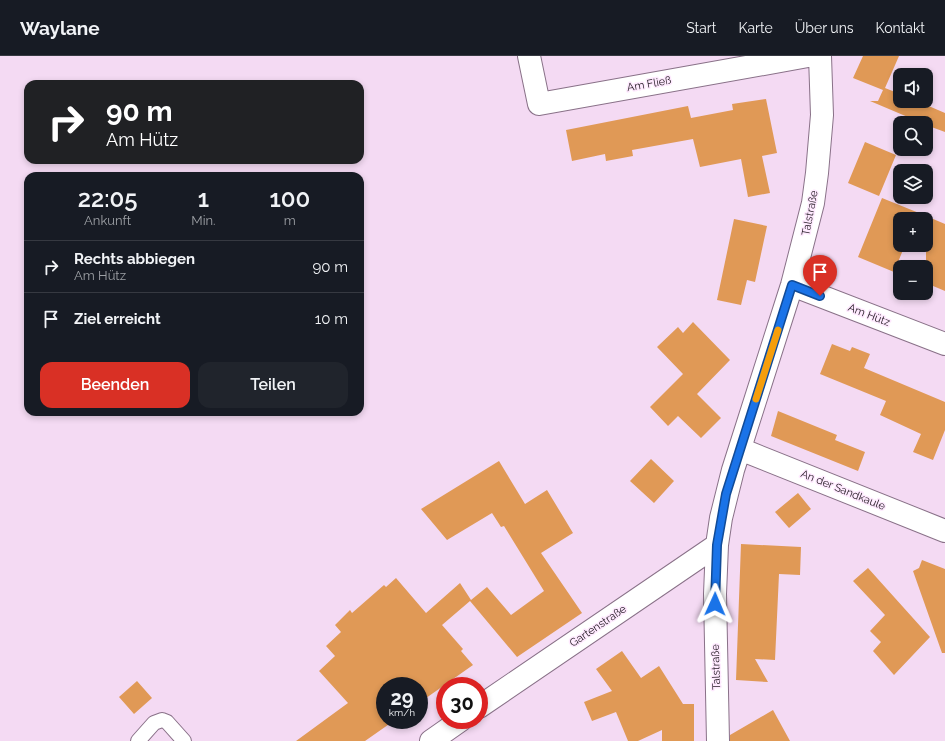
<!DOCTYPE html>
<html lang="de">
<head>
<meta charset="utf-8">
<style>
	body { margin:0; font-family:Raleway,sans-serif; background:#20242c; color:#f1f3f6; height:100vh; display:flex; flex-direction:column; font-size:15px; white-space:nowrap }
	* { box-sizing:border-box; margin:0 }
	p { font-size:13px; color:#9ea1a6 }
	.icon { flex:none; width:22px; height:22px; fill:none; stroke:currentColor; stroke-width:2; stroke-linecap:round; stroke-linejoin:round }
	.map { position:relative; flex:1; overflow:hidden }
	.sheet { position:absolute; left:24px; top:116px; width:340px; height:244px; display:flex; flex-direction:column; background:#171b24; border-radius:12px; box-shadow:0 2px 6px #0003 }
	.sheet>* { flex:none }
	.guide { position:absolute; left:24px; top:24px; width:340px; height:84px; border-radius:12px; box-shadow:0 2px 6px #0003; background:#202124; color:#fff; overflow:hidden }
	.buttons { position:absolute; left:893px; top:12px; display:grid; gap:8px }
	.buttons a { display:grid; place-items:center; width:40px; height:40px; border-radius:8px; background:#171b24; box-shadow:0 2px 6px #0003; font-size:20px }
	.speed { position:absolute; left:376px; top:621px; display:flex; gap:8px; font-size:20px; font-weight:700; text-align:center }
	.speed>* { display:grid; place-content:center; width:52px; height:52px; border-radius:50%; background:#171b24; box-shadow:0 2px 6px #0003; line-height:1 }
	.speed small { font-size:10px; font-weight:400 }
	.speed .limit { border:6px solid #d22; background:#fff; color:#111 }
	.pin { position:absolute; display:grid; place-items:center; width:34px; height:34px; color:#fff; margin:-41px -17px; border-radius:50% 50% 50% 0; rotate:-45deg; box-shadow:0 0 4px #0007 }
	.pin .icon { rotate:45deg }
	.me { position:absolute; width:44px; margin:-22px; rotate:1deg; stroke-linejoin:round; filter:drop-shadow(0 0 3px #0008) }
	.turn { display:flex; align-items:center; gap:14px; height:84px; padding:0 16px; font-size:18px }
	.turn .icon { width:52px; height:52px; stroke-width:2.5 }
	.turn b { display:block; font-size:28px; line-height:34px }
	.eta { display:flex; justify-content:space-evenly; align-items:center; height:68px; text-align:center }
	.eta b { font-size:24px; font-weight:600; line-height:28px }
	.button { display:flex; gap:8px; margin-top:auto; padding:8px 16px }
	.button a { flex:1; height:46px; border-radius:12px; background:#d93025; color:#fff; font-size:16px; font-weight:600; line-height:46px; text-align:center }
	.button a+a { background:#20242c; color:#f1f3f6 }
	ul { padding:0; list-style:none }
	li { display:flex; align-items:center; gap:12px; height:52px; padding:0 16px; border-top:1px solid #363941 }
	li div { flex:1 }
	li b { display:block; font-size:15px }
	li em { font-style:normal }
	header { display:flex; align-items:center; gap:24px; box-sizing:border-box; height:56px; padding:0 20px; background:#171b24; border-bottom:1px solid #363941 }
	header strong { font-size:19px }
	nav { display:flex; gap:22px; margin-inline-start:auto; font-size:14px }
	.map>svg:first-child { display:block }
	.building { fill:#e09956 }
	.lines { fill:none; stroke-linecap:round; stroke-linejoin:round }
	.service-casing { stroke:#897188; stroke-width:16 }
	.minor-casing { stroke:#897188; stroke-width:24 }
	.service { stroke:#fff; stroke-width:14 }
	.minor { stroke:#fff; stroke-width:22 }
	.route-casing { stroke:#114b97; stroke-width:10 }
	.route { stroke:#1a73e8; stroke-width:7 }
	.slow { stroke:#f59e0b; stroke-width:7 }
	.labels { text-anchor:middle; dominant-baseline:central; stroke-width:3; stroke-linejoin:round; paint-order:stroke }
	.street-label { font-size:11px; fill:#221922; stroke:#fee9fe }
</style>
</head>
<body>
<header>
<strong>Waylane</strong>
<nav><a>Start</a><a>Karte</a><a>Über uns</a><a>Kontakt</a></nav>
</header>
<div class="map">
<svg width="945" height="685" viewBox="0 0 945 685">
	<rect width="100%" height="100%" fill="#f4daf3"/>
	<path class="building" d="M 863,0 L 899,0 L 885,32 L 900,38 L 900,45 L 917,45 L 945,57 L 945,76 L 926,69 L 926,67 L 922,67 L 870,45 L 878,45 L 883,34 L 853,22 Z
		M 766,43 L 777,97 L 762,100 L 770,137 L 748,141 L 741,103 L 700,111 L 693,83 L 632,94 L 633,100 L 606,105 L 605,98 L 572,105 L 566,74 L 688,50 L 691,62 L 733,54 L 732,48 Z
		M 865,86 L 896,99 L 879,140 L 848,127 Z
		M 882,142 L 919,157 L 916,163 L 900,163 L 900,189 L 905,189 L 894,216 L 858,201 Z
		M 926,160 L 945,168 L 945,235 L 926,227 Z
		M 734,163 L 767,170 L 755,226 L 747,224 L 741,249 L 717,244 Z
		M 693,266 L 730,304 L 697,338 L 721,362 L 701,382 L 678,360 L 668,370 L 650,351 L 683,318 L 657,291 L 678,271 L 683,277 Z
		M 832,288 L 850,295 L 852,291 L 870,298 L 864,312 L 945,346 L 945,374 L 933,404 L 913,396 L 921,378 L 880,359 L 886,345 L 820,318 Z
		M 778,355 L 837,379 L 835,384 L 865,396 L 858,415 L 771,380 Z
		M 651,403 L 674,425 L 654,447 L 630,425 Z
		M 499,405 L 525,448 L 547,434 L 573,477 L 541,497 L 582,557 L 517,601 L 470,545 L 442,569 L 463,593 L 461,595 L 473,609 L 419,647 L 419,630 L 385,630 L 385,664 L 395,664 L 365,685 L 296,685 L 348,647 L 319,615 L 335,600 L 326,590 L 341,576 L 335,569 L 350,554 L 352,557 L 384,529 L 386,531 L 396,522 L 426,557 L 460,527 L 471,544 L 487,531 L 511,559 L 544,535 L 504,470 L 501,471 L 492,457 L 447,484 L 421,453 Z
		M 798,437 L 811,453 L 789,472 L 775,456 Z
		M 741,488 L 801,491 L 800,519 L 779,518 L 775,604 L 755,603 L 768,626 L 736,624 Z
		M 922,504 L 945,513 L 945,597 L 942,597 L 913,515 L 919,512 Z
		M 868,512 L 930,581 L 894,619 L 873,595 L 881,586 L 870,575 L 885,559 L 853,525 Z
		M 622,595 L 641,622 L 659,610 L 683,648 L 694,648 L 694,685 L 662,685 L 662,674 L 638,685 L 628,685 L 616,656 L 592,665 L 584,646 L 612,635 L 596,613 Z
		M 137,625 L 152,642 L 134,658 L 119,641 Z
		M 773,654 L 790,685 L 730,685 L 730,679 Z"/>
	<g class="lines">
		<g class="service-casing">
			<path id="service" d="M 138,685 L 154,667 L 162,664 L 167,666 L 184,685"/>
		</g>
		<g class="minor-casing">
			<path id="minor" d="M 529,0 L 539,48 L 808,0
				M 792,229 L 945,288
				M 740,393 L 945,475
				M 479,651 L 717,489
				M 431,685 L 461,664
				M 718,685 L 715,538 L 717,489 L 721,462 L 733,414 L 792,229 L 813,147 L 817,117 L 822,59 L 820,0"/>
		</g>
		<use href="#service" class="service"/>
		<use href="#minor" class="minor"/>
	</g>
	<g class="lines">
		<g class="route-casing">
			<path id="route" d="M 715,548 L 717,489 L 726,438 L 792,229 L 820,240"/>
		</g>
		<use href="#route" class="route"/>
		<path class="slow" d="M 756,343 L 778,274"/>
	</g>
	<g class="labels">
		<g class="street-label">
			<text transform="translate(649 28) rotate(-10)">Am Fließ</text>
			<text transform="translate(810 157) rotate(-79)">Talstraße</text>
			<text transform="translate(869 259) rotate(21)">Am Hütz</text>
			<text transform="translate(843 434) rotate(22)">An der Sandkaule</text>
			<text transform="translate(598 570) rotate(-34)">Gartenstraße</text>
			<text transform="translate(716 611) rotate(-92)">Talstraße</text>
		</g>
	</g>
</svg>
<div class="buttons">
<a><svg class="icon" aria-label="sound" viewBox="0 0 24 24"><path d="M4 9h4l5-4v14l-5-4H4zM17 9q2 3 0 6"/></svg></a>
<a><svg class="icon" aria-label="search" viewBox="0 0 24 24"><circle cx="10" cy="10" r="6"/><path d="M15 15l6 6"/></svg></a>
<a><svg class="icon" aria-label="layers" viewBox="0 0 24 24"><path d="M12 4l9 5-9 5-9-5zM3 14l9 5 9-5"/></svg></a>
<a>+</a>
<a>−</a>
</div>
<div class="speed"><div>29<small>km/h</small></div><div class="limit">30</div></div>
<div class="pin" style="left:820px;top:240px;background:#d93025"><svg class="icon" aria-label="arrive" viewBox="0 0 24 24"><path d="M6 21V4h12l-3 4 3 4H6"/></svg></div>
<svg class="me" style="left:715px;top:548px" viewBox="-20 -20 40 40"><path d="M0-17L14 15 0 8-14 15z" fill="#1a73e8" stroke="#fff" stroke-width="4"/></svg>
<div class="guide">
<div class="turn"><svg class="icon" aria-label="right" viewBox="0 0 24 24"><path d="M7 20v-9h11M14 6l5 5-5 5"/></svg><div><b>90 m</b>Am Hütz</div></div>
</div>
<section class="sheet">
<div class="eta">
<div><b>22:05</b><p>Ankunft</p></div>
<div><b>1</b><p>Min.</p></div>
<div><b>100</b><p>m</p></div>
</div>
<ul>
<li><svg class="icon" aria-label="right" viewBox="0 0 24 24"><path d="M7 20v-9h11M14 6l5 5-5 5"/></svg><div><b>Rechts abbiegen</b><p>Am Hütz</p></div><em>90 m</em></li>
<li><svg class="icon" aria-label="arrive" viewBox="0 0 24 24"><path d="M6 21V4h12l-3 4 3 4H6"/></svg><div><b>Ziel erreicht</b></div><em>10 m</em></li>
</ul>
<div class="button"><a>Beenden</a><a>Teilen</a></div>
</section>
</div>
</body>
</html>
